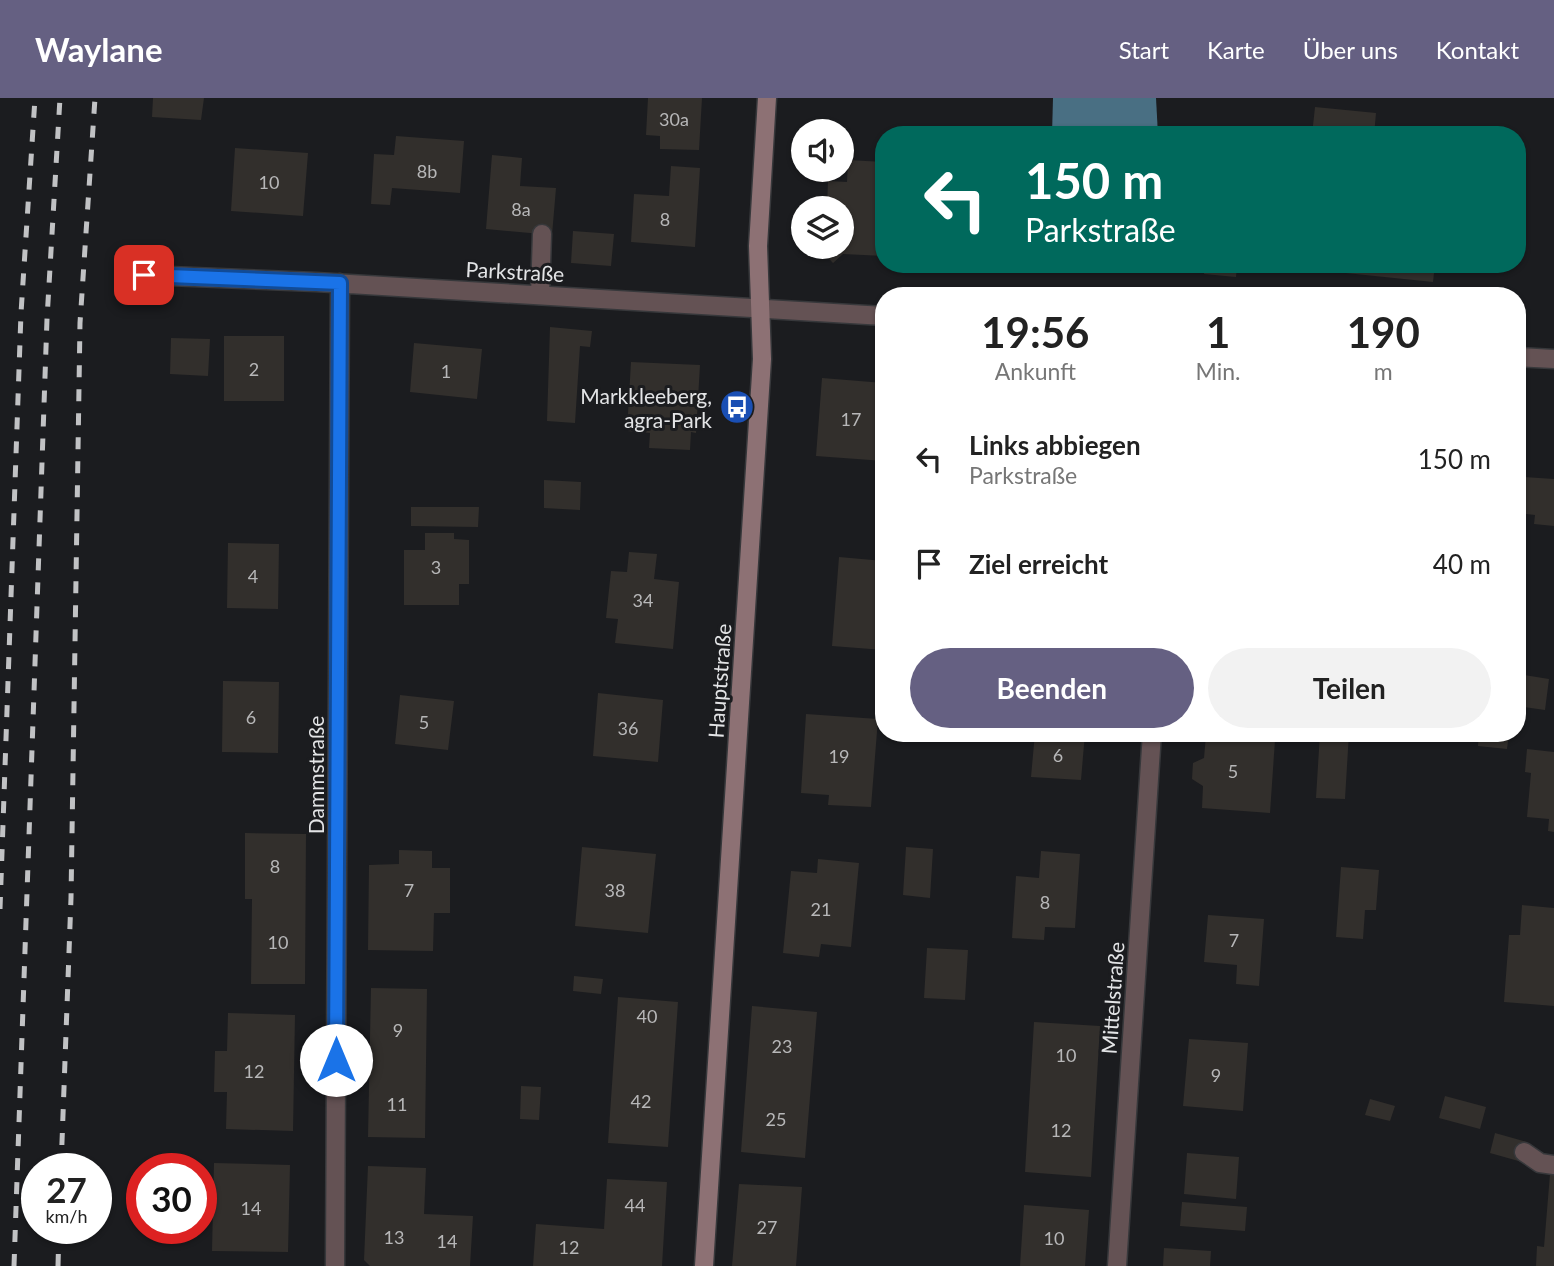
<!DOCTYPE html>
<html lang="de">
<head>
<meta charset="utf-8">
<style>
	body { margin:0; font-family:Lato,sans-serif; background:#f2f2f2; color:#222; height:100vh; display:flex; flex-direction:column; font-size:26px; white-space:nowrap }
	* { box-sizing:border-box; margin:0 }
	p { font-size:23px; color:#767676 }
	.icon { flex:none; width:38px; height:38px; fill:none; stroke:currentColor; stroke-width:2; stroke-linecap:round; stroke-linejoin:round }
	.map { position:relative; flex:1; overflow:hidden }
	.panel { position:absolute; left:875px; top:189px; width:651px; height:455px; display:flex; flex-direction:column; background:#fff; border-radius:28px; box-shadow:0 2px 5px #0004 }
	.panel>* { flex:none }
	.guide { position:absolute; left:875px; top:28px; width:651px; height:147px; border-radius:28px; box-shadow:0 2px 5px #0004; background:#00695c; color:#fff; overflow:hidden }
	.buttons { position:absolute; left:791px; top:21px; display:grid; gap:14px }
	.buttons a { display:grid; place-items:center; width:63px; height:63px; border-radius:50%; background:#fff; box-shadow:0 2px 5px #0004; font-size:35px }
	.speed { position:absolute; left:21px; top:1055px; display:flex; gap:14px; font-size:35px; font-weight:700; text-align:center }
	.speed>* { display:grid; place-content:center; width:91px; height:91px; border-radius:50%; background:#fff; box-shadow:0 2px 5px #0004; line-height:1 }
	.speed small { font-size:18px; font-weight:400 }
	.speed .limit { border:10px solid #d22; background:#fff; color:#111 }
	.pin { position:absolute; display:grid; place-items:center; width:60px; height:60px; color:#fff; margin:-30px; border-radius:14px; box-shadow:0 4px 10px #0006 }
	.me { position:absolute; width:77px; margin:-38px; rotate:0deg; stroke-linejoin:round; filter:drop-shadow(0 0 5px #0008) }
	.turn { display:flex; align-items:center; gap:24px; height:147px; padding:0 35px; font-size:32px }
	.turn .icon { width:91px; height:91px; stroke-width:2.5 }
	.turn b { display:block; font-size:49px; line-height:60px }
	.eta { display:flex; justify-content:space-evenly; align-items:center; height:119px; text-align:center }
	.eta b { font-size:42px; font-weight:700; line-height:49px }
	.primary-button { display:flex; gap:14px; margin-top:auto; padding:14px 35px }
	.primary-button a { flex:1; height:80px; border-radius:42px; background:#656082; color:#fff; font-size:28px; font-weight:700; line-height:80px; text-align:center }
	.primary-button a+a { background:#f2f2f2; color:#222 }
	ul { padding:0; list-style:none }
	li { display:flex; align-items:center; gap:21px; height:105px; padding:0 35px }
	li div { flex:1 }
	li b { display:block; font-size:26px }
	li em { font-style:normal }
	header { display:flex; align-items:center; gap:42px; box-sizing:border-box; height:98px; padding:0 35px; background:#656082; color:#fff }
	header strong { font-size:33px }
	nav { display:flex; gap:38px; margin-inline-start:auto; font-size:24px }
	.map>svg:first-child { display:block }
	.water { fill:#496f83 }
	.building { fill:#322f2c }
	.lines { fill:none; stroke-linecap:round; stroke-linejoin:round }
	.service-casing { stroke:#37383b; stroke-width:21 }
	.minor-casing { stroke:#37383b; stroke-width:21 }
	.secondary-casing { stroke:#37383b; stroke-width:21 }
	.service { stroke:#645254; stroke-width:18 }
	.minor { stroke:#645254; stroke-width:18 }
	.secondary { stroke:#8d7174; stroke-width:18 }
	.rail { stroke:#c1c2c4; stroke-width:5; stroke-dasharray:12 12; stroke-linecap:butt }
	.route-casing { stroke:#114b97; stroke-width:18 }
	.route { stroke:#1a73e8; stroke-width:12 }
	.labels { text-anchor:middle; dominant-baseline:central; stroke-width:6; stroke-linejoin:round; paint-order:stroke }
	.number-label { font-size:18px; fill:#b7b7b8 }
	.street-label { font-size:21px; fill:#e3e4e6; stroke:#1b1c1f }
	.poi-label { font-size:21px; fill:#e3e4e6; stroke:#1b1c1f; text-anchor:end }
</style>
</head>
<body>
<header>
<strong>Waylane</strong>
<nav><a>Start</a><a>Karte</a><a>Über uns</a><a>Kontakt</a></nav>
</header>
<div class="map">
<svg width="1554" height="1168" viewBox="0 0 1554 1168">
	<rect width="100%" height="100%" fill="#1b1c1f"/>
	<path class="water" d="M 1053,0 L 1156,0 L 1158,37 L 1052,37 Z"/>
	<path class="building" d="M 153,0 L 204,0 L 201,22 L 152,19 Z
		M 648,0 L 702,0 L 699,52 L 660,51 L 660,38 L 646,37 Z
		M 1315,9 L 1376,15 L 1374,37 L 1312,37 Z
		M 396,38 L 464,43 L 460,95 L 392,90 L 390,107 L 371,106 L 374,56 L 394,57 Z
		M 235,50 L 308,55 L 303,118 L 231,113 Z
		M 492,57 L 522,60 L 520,88 L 556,90 L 552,137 L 486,131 Z
		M 848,62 L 884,64 L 884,158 L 843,156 L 833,165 L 818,149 L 842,149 L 842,110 L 827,110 L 828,83 L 847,84 Z
		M 671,68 L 700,70 L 695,149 L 631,144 L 634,96 L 669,98 Z
		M 573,133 L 614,136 L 611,168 L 571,165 Z
		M 1205,166 L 1265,166 L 1264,171 L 1237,168 L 1236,179 L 1204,176 Z
		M 1337,166 L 1435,166 L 1433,184 L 1336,174 Z
		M 550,229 L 592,233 L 590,249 L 580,248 L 575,325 L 547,323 Z
		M 224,238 L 284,238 L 284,303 L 224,303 Z
		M 171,240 L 210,241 L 208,278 L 170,276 Z
		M 414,245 L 482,251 L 477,301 L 410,294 Z
		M 631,264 L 700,267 L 696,335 L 691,334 L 690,352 L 649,350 L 650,335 L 627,333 Z
		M 822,280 L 884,285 L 884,363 L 816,358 Z
		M 1517,358 L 1525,359 L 1523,379 L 1554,381 L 1554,428 L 1534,426 L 1535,417 L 1517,415 Z
		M 544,382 L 581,384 L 580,412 L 544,410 Z
		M 411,409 L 479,409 L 478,429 L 411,428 Z
		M 425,435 L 454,435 L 454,441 L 469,442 L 469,486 L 459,486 L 459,507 L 404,507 L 404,452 L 425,452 Z
		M 228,445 L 279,446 L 278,511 L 227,510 Z
		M 629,454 L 657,456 L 654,481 L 679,484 L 673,551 L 615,545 L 618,521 L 606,520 L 611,473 L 627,474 Z
		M 839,459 L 884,463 L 884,552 L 832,548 Z
		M 1517,576 L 1549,581 L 1545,612 L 1517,608 Z
		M 223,583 L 279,584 L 278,655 L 222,654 Z
		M 598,595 L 663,602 L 658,664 L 593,658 Z
		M 400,597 L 454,603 L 448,652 L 395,646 Z
		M 806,616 L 878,621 L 871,709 L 828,707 L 829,697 L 801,695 Z
		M 1035,635 L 1085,635 L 1081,682 L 1031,679 Z
		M 1320,635 L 1349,635 L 1345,701 L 1316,700 Z
		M 1479,635 L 1509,635 L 1507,651 L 1478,648 Z
		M 1206,637 L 1275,642 L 1270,715 L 1202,710 L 1203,688 L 1192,681 L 1193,665 L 1204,660 Z
		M 1527,651 L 1554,654 L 1554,734 L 1548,733 L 1549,721 L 1527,719 L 1531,675 L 1525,674 Z
		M 245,735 L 306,736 L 305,886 L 251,886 L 252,801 L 245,801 Z
		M 582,749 L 656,756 L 648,835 L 575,828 Z
		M 906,749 L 933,751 L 930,800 L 903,797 Z
		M 399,752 L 432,753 L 432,770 L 450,770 L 450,815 L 434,815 L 433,853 L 368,852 L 369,767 L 399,766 Z
		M 1041,753 L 1080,756 L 1075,830 L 1045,829 L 1044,842 L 1012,840 L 1016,778 L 1039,780 Z
		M 818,761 L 859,765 L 851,849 L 821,846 L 819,859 L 783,855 L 791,773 L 817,775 Z
		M 1341,769 L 1379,772 L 1376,812 L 1365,812 L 1363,841 L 1336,839 Z
		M 1522,807 L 1554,810 L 1554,908 L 1504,904 L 1509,837 L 1520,837 Z
		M 1208,817 L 1264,821 L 1259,888 L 1236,886 L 1237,867 L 1204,864 Z
		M 927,850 L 968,852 L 965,902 L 924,900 Z
		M 574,878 L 603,881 L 601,896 L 573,893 Z
		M 371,890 L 427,891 L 425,1040 L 368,1039 Z
		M 618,899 L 678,904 L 668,1049 L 608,1045 Z
		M 752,908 L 817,914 L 805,1060 L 741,1054 Z
		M 228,915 L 295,917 L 293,1033 L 226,1031 L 227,994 L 214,994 L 215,953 L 227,953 Z
		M 1034,924 L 1100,928 L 1091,1079 L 1025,1074 Z
		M 1189,941 L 1248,945 L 1243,1013 L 1183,1008 Z
		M 521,988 L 541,989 L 539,1022 L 520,1021 Z
		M 1445,998 L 1486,1009 L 1480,1031 L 1439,1020 Z
		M 1370,1001 L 1395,1008 L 1390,1023 L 1365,1017 Z
		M 1495,1035 L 1527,1044 L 1522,1064 L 1490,1055 Z
		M 1187,1055 L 1239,1059 L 1236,1101 L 1184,1096 Z
		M 214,1065 L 290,1067 L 288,1154 L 212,1153 Z
		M 368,1068 L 426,1070 L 424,1116 L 473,1118 L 470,1168 L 370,1168 L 364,1162 Z
		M 1550,1076 L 1554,1076 L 1554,1168 L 1536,1168 L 1537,1148 L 1544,1149 Z
		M 607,1081 L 667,1084 L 662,1168 L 533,1168 L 536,1126 L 604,1131 Z
		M 739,1086 L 802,1089 L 796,1168 L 732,1168 Z
		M 1182,1104 L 1247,1109 L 1245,1133 L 1180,1128 Z
		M 1024,1107 L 1089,1112 L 1085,1168 L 1020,1168 Z
		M 1164,1150 L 1211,1153 L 1210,1168 L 1163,1168 Z"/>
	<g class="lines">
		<g class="service-casing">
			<path id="service" d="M 540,197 L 542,136
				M 1524,1054 L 1540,1065 L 1554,1067"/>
		</g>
		<g class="minor-casing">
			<path id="minor" d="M 144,177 L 316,184 L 884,218
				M 1517,259 L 1554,261
				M 335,1168 L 340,185
				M 1117,1168 L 1152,635"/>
		</g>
		<g class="secondary-casing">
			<path id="secondary" d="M 704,1168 L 762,261 L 758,148 L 767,0"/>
		</g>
		<use href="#service" class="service"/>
		<use href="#minor" class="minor"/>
		<use href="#secondary" class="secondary"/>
		<path class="rail" d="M 0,811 L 21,215 L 35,0
			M 61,1071 L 71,800 L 80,225 L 95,0
			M 14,1168 L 47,221 L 60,0
			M 58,1168 L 59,1130"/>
	</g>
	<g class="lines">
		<g class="route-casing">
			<path id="route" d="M 144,177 L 340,185 L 336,962"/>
		</g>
		<use href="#route" class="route"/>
	</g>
	<defs>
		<g id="bus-disc" transform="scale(1.75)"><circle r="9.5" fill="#1a4fb4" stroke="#1b1c1f"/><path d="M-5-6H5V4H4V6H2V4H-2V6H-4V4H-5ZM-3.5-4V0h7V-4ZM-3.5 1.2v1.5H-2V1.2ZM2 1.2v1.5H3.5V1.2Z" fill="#fff"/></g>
	</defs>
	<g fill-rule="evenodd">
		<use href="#bus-disc" x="737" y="309"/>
	</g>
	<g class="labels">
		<g class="number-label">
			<text x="674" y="21">30a</text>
			<text x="427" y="73">8b</text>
			<text x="269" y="84">10</text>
			<text x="521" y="111">8a</text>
			<text x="665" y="121">8</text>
			<text x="254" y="271">2</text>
			<text x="446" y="273">1</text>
			<text x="851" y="321">17</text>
			<text x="436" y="469">3</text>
			<text x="253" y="478">4</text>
			<text x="643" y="502">34</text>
			<text x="251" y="619">6</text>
			<text x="424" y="624">5</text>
			<text x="628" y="630">36</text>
			<text x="1058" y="657">6</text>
			<text x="839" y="658">19</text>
			<text x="1233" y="673">5</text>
			<text x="275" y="768">8</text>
			<text x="409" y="792">7</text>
			<text x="615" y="792">38</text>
			<text x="1045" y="804">8</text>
			<text x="821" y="811">21</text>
			<text x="1234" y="842">7</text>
			<text x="278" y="844">10</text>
			<text x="647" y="918">40</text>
			<text x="398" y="932">9</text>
			<text x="782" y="948">23</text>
			<text x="1066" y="957">10</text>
			<text x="254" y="973">12</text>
			<text x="1216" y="977">9</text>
			<text x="641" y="1003">42</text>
			<text x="397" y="1006">11</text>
			<text x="776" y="1021">25</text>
			<text x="1061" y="1032">12</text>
			<text x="635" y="1107">44</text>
			<text x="251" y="1110">14</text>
			<text x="767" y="1129">27</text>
			<text x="394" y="1139">13</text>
			<text x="1054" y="1140">10</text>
			<text x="447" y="1143">14</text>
			<text x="569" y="1149">12</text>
		</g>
		<g class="street-label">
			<text transform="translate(515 173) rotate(3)">Parkstraße</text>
			<text transform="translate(719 583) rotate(-86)">Hauptstraße</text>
			<text transform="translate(315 677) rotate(-90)">Dammstraße</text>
			<text transform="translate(1112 900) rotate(-86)">Mittelstraße</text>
		</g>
		<g class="poi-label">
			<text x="712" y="297">Markkleeberg,<tspan x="712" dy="24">agra-Park</tspan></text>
		</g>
	</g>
</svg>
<div class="buttons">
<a><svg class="icon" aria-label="sound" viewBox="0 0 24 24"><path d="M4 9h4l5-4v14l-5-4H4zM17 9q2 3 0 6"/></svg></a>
<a><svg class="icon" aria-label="layers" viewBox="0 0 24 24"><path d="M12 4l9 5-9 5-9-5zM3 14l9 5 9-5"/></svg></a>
</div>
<div class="speed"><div>27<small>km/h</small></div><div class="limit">30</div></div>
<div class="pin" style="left:144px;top:177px;background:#d93025"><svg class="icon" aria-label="arrive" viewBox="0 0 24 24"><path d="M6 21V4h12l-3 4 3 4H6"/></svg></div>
<svg class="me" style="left:336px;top:962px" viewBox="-20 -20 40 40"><circle r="19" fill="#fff"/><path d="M0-13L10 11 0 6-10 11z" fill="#1a73e8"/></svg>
<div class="guide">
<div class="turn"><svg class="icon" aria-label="left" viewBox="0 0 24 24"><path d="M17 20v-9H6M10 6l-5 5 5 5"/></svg><div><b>150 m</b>Parkstraße</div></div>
</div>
<section class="panel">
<div class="eta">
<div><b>19:56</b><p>Ankunft</p></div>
<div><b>1</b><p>Min.</p></div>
<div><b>190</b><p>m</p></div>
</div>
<ul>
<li><svg class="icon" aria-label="left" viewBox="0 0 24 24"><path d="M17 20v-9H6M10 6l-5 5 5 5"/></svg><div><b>Links abbiegen</b><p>Parkstraße</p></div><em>150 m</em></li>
<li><svg class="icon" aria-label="arrive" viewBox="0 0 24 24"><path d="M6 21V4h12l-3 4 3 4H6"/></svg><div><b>Ziel erreicht</b></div><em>40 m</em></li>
</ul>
<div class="primary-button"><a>Beenden</a><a>Teilen</a></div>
</section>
</div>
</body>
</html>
